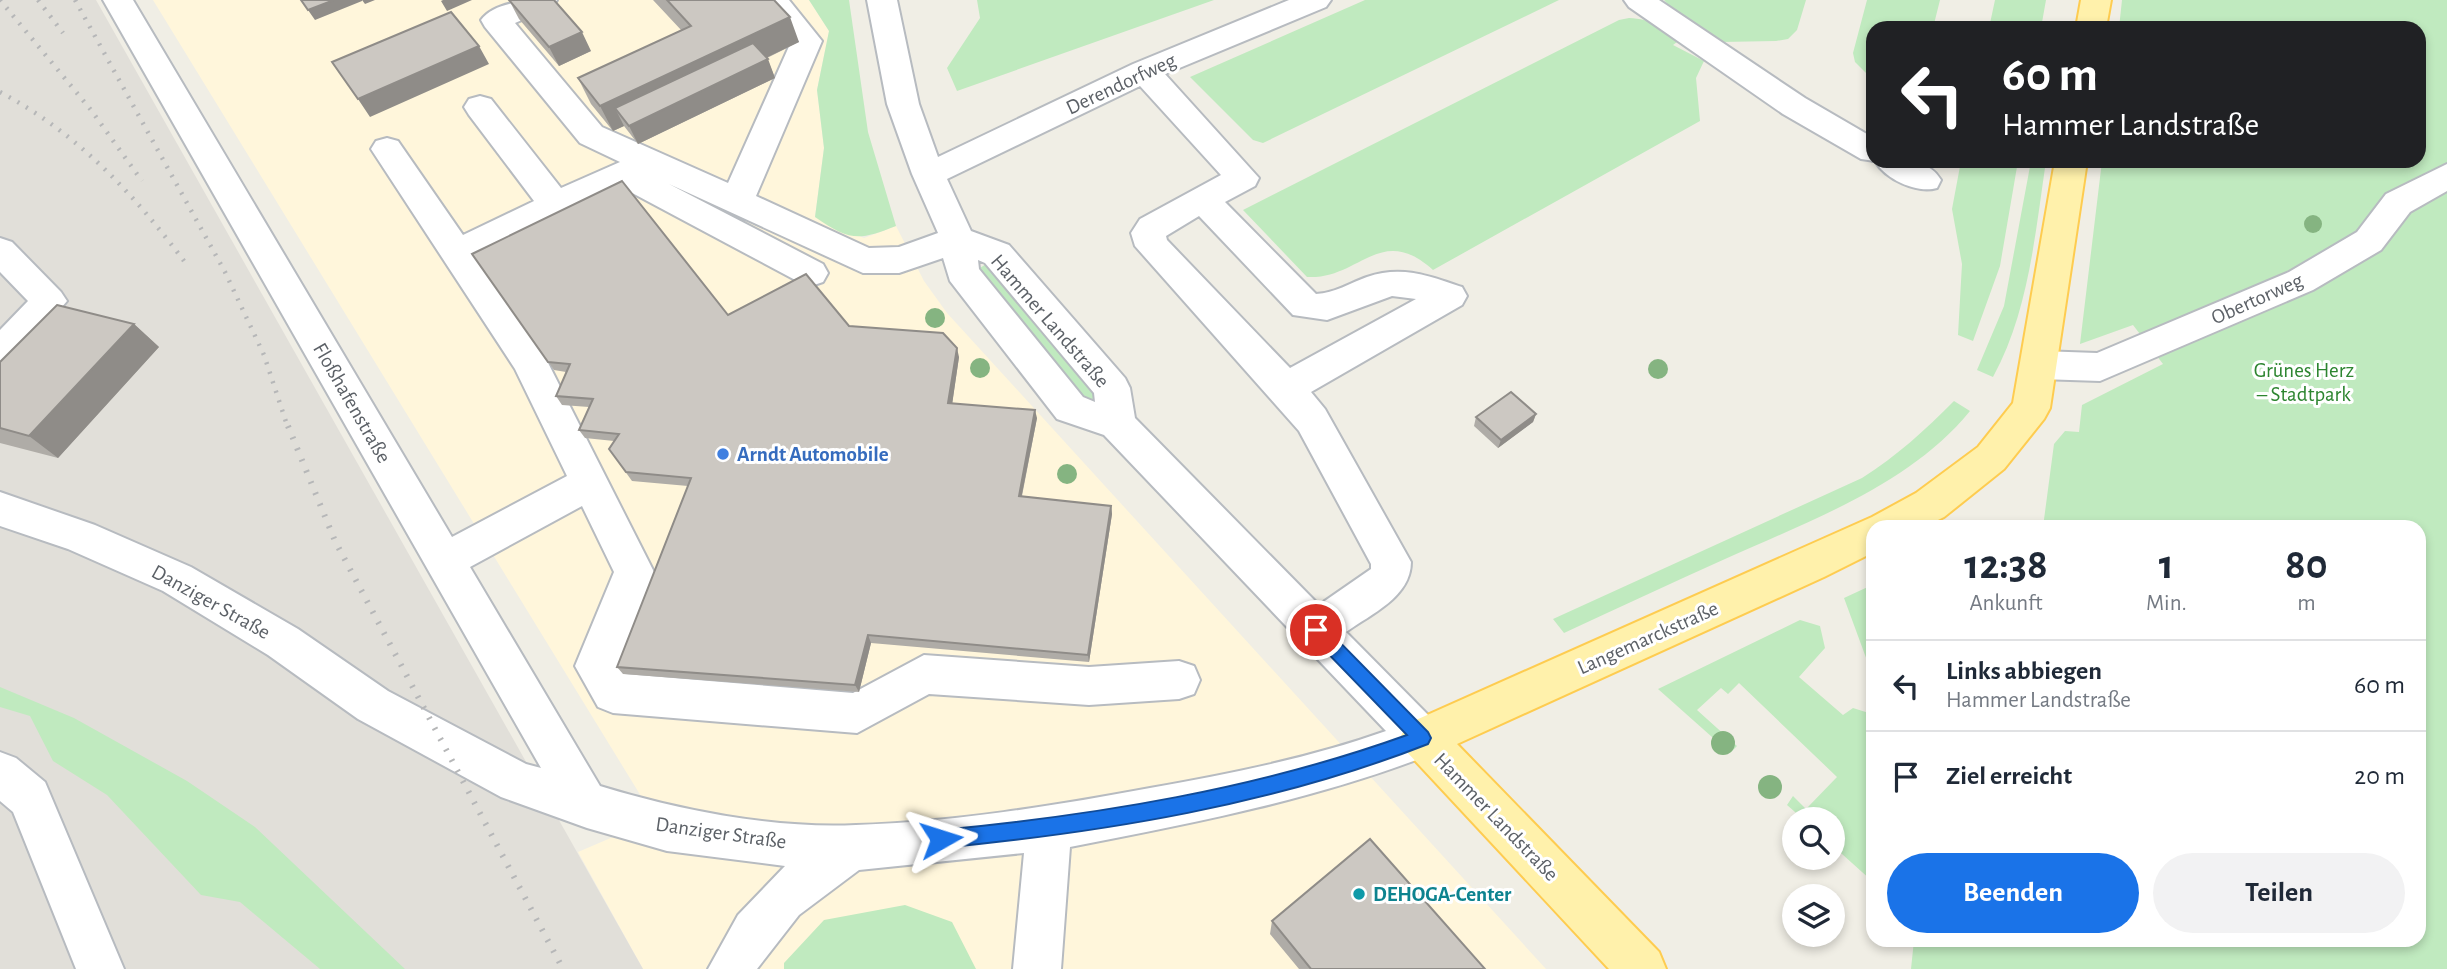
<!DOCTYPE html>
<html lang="de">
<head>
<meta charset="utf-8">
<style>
	body { margin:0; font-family:"Alegreya Sans",sans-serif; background:#f2f2f3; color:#1f2937; height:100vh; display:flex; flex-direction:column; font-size:26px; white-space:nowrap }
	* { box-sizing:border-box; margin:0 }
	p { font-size:23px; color:#747a83 }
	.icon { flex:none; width:38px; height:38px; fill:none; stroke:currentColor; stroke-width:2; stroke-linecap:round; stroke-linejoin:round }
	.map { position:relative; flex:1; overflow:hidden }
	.sheet { position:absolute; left:1866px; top:520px; width:560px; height:427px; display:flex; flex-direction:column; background:#fff; border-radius:21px; box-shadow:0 4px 10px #0003 }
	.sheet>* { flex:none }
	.hud { position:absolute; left:1866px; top:21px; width:560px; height:147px; border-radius:21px; box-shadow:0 4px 10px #0003; background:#202124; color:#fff; overflow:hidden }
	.controls { position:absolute; left:1782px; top:807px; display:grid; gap:14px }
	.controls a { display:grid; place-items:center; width:63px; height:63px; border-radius:50%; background:#fff; box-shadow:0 4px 10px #0003; font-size:35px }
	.pin { position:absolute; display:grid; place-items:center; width:60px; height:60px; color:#fff; margin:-30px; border:4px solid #fff; border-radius:50%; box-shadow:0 2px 7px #0007 }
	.me { position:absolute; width:77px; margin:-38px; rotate:84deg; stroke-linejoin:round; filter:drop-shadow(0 0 5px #0008) }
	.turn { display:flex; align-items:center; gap:24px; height:147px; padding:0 21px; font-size:32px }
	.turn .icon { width:91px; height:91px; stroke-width:2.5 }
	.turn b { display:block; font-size:49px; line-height:60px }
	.eta { display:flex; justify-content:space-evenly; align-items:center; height:119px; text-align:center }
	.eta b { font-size:42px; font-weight:600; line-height:49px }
	.primary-button { display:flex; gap:14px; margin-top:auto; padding:14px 21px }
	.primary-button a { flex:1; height:80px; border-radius:42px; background:#1a73e8; color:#fff; font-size:28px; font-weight:600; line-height:80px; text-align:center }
	.primary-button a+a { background:#f2f2f3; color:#1f2937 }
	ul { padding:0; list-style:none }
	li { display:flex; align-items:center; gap:21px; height:91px; padding:0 21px; border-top:2px solid #e0e1e3 }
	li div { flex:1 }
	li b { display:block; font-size:26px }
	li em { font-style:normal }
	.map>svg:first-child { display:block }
	.commercial { fill:#fff6db }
	.industrial { fill:#e1dfd9 }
	.green { fill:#c0eabf }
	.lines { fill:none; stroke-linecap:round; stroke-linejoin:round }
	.minor-casing { stroke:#b7bbc0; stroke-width:4 }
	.major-casing { stroke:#fecc50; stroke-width:4 }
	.minor { fill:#fff; fill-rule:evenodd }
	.major { fill:#fff1ab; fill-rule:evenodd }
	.rail-far1 { stroke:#b6b7b8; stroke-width:4.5; stroke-dasharray:2 8; stroke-linecap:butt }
	.rail { stroke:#b6b7b8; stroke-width:6; stroke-dasharray:2 10; stroke-linecap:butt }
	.tree { fill:#85b481 }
	.wall { fill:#afaca7 }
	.shaded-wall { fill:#8f8c88 }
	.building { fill:#ccc8c2; stroke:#8f8c88; stroke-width:2 }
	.route { fill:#1a73e8; stroke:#114b97; stroke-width:2 }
	.shop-dot { fill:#3f7fe0; stroke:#fff; stroke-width:2.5 }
	.culture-dot { fill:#0f9aa8; stroke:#fff; stroke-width:2.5 }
	.labels { text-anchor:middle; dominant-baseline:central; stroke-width:6; stroke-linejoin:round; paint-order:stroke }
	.street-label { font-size:21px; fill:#5c6167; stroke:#fff }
	.park-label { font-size:21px; fill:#2d8530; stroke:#fff }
	.shop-label { font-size:21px; font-weight:bold; fill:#366cbe; stroke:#fff; text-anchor:start }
	.culture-label { font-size:21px; font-weight:bold; fill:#0d838f; stroke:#fff; text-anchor:start }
</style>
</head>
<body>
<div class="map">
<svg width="2447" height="969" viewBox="0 0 2447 969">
	<rect width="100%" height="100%" fill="#f0eee5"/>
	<path class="commercial" d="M 153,0 L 809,0 L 829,31 L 817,90 L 824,148 L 815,217 L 864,238 L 896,226 L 924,281 L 947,313 L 1546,969 L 643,969 L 578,852 L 655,819 Z"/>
	<path class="industrial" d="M 0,0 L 96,0 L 643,969 L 0,969 Z"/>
	<path class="green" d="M 809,0 L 849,0 L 868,132 L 896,226 C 858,241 850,241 815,217 L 824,148 L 817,90 L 829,31 Z
		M 977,0 L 1214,0 L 957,91 L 947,68 L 980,18 Z
		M 1365,0 L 1559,0 L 1263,143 L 1253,140 L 1190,77 Z
		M 1664,0 L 1806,0 L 1797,30 L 1788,39 L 1776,41 L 1721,42 L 1671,8 Z
		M 1867,0 L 1940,0 L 1933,28 L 1872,28 L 1872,79 L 1855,62 L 1853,53 Z
		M 1995,0 L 2046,0 L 2041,28 L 1989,28 Z
		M 2122,0 L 2447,0 L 2447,969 L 1911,969 L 1914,940 L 2418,940 L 2418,527 L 2043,527 L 2054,444 L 2065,431 L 2079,432 L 2082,405 L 2163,364 L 2133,325 L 2080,344 L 2102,161 L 2418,161 L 2418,28 L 2119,28 Z
		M 1629,18 C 1652,19 1661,27 1677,42 L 1673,45 L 1704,61 L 1696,78 L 1700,121 L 1433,270 C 1380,222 1360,280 1307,277 L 1243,210 L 1619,20 Z
		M 1961,161 L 2018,161 L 2000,266 L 1973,341 L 1958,335 L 1962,264 L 1952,209 Z
		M 2031,161 L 2046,161 C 2035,234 2029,311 1993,377 L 1977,370 L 2004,306 Z
		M 986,264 L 1098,394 L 1097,400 L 1091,403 L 1083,401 L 981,275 L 980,268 Z
		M 1954,401 L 1970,411 C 1910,485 1809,521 1725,559 C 1671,583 1618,608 1564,633 L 1553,619 L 1862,478 C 1897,456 1925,430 1954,401 Z
		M 1872,585 L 1872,674 L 1844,598 Z
		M 1800,620 L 1820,626 L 1825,648 L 1799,677 L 1843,715 L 1853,708 L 1872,714 L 1872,881 L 1832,845 L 1832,819 L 1803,819 L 1787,805 L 1793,796 L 1806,809 L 1837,777 L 1739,683 L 1728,694 L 1721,688 L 1697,710 L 1737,746 L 1730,753 L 1658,689 Z
		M 0,687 L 74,718 L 187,781 L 255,827 L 405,969 L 320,969 L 240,902 L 201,895 L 107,795 L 53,761 L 30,716 L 0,707 Z
		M 905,905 L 952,922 L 976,969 L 784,969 L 784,963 L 824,920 Z"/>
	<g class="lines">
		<g class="minor-casing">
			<path id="minor" d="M 103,0 L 133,0 L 452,537 L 567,476 L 515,369 L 371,149 L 376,141 L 387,138 L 398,141 L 463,235 L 534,201 L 469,115 L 464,107 L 469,99 L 480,96 L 491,99 L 561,188 L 620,162 L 580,143 L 485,27 L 481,20 C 496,0 533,0 557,0 L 552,7 L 515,23 L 602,127 L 728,183 L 791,42 L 758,0 L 789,0 L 822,41 L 756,196 L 869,248 L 899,247 L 938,233 L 912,174 L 887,104 L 867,0 L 897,0 L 919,104 L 938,157 L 1133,64 L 1289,0 L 1331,0 L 1326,7 L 1165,74 L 1259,178 L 1255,186 L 1225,202 L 1316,294 C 1335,293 1350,283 1367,277 C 1402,265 1429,276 1462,287 L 1467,296 L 1462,305 L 1311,392 L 1325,409 L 1411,562 C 1411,597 1371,614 1346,632 L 1437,724 L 1444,738 L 1437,752 C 1318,799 1195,823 1070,847 L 1061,969 L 1013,969 L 1024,853 L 859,870 L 799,915 L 757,969 L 708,969 L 738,915 L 785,866 L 667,851 L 587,828 L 501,797 L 358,719 L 268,655 L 163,591 L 68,549 L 0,526 L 0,492 L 95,525 L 191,567 L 298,629 L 388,691 L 526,764 L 541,768 ZM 1140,86 L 1221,175 L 1140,219 L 1131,233 L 1135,246 L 1299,431 L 1371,564 L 1371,569 L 1319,605 L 1135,418 L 1130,388 L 1125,378 L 1009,245 L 971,231 L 947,179 ZM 669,184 L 863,273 L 899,273 L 943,258 L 950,281 L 1057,419 L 1104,435 L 1386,731 C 1310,758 1229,774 1150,788 C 1053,806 954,822 856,825 C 773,829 678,810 600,786 L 470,567 L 582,506 L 614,572 L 575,666 L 598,707 L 613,713 L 857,733 L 929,694 L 1089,705 L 1179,699 L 1194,694 L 1200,680 L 1194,666 L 1179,661 L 1089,667 L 924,655 L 853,693 L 625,674 L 618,664 L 654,572 L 542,351 L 478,258 L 621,187 L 799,282 L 811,286 L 823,282 L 828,273 L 823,264 ZM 1199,216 L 1293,315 L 1327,320 L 1392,296 L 1416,299 L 1290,368 L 1167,240 L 1166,236 ZM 978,260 L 985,263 L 1094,393 L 1095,402 L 1083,397 L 979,269 Z
				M 1624,0 L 1659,0 L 1805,98 L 1872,137 L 1872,161 C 1897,161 1927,156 1941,180 L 1937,188 C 1917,194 1885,179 1875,161 L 1861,159 L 1783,114 L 1629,7 Z
				M 2447,164 L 2447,191 L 2410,212 L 2381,250 L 2313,290 L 2100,381 L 2040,379 L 2027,375 L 2022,365 L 2027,355 L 2040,351 L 2097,353 L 2289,272 L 2357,232 L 2386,194 Z
				M 0,238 L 12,242 L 61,292 L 67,301 L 13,364 L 0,368 L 0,330 L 28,301 L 0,272 Z
				M 0,752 L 16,758 L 45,782 L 124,969 L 76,969 L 13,812 L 0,801 Z"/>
		</g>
		<g class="major-casing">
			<path id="major" d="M 2081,0 L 2111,0 L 2106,28 L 2076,28 Z
				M 2055,161 L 2087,161 L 2050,408 L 2044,419 L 2004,469 L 1944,517 L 1924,527 L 1872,527 L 1872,553 L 1824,577 L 1457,744 L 1659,952 L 1666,969 L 1609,969 L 1407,752 L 1400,738 L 1407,724 L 1872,517 L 1916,493 L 1978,447 L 2013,403 Z"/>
		</g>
		<use href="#minor" class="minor"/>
		<use href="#major" class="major"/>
		<path class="rail-far1" d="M 0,0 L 91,110 L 142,181
			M 38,0 L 63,33
			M 75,0 L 225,272 L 264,355 L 288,428
			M 0,92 C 77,133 132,192 184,261"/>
		<path class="rail" d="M 288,426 L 335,541 L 563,969"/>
	</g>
	<g class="tree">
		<circle cx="2313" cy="224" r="9"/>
		<circle cx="935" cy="318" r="10"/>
		<circle cx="980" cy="368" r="10"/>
		<circle cx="1658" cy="369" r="10"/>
		<circle cx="1067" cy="474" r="10"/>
		<circle cx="1723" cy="743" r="12"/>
		<circle cx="1770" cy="787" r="12"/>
	</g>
	<path class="wall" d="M 509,0 L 591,51 L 559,66 L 519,19 Z
		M 653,0 L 774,0 L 799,42 L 767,58 L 775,78 L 638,144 L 624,126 L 613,131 L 591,104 L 578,78 L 682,31 Z
		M 472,254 L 728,315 L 849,326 L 959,357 L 952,404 L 1037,418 L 1022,496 L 1111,506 L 1112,514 L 1089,662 L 871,643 L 859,692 L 623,674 L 617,667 L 688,486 L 632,481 L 609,449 L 614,441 L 585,438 L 579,430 L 589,407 L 562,405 L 556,396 L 566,372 L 554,370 Z
		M 134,324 L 159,347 L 58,458 L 0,443 L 0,362 Z
		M 1536,414 L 1533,422 L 1498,448 L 1474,426 L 1476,417 Z
		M 1272,921 L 1485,969 L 1299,969 L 1270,934 Z"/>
	<path class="shaded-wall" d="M 334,0 L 362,0 L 362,1 L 315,20 L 308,10 Z
		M 362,0 L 375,0 L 365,4 Z
		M 443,0 L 472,0 L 447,11 L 441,1 Z
		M 790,17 L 799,42 L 628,124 L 615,108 L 624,126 L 613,131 L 600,106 Z
		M 582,32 L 591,51 L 559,66 L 549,47 Z
		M 479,46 L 489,64 L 370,117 L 358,99 Z
		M 768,59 L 775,78 L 638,144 L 629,126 Z
		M 134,324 L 159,347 L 58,458 L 29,436 Z
		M 957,348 L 959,357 L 951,412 L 948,403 Z
		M 1035,410 L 1037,418 L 1020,504 L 1019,496 Z
		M 1536,414 L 1533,422 L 1498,448 L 1501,440 Z
		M 1111,506 L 1112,514 L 1089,662 L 1088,655 Z
		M 868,635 L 871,643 L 859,692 L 855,685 Z"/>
	<path class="building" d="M 301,0 L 334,0 L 308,10 Z
		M 509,0 L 554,0 L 582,32 L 549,47 Z
		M 667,0 L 774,0 L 790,17 L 600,106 L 578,78 L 691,26 Z
		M 451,12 L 479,46 L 358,99 L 332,62 Z
		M 753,43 L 768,59 L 629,126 L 615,108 Z
		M 622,181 L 728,315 L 806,274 L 849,326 L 943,333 L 957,348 L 948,403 L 1035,410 L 1019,496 L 1111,506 L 1088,655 L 868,635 L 855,685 L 617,667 L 691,478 L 626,472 L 609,449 L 619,434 L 579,430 L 593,399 L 556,396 L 570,364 L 548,362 L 472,254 Z
		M 57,305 L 134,324 L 29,436 L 0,428 L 0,362 Z
		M 1511,392 L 1536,414 L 1501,440 L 1476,417 Z
		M 1370,839 L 1485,969 L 1311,969 L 1272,921 Z"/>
	<path class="route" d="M 1316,622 L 1322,624 L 1428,732 L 1431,738 L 1428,744 C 1273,805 1105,832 941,848 L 934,846 L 931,839 L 934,833 L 941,830 C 1098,815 1257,789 1407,735 L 1310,635 L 1307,630 Z"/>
	<circle class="shop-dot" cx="723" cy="454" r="7"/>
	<circle class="culture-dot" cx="1359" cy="894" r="7"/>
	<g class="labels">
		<g class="street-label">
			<text transform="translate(1121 84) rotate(-25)">Derendorfweg</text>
			<text transform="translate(2257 299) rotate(-24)">Obertorweg</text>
			<text transform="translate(1050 321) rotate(49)">Hammer Landstraße</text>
			<text transform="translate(352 403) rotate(60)">Floßhafenstraße</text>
			<text transform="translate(211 602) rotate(29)">Danziger Straße</text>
			<text transform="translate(1648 638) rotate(-24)">Langemarckstraße</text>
			<text transform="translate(1496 817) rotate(46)">Hammer Landstraße</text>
			<text transform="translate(721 833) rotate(8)">Danziger Straße</text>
		</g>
		<g class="park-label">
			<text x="2304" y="370">Grünes Herz<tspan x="2304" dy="24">– Stadtpark</tspan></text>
		</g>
		<g class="shop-label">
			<text x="737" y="454">Arndt Automobile</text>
		</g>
		<g class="culture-label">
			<text x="1373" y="894">DEHOGA-Center</text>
		</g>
	</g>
</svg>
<div class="controls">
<a><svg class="icon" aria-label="search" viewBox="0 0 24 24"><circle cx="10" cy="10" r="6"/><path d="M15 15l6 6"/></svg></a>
<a><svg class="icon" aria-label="layers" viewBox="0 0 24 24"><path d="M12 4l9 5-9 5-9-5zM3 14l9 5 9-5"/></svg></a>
</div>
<div class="pin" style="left:1316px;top:630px;background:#d93025"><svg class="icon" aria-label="arrive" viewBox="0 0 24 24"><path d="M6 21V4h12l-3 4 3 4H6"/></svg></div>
<svg class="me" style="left:941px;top:839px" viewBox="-20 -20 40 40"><path d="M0-17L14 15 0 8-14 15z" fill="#1a73e8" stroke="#fff" stroke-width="4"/></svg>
<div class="hud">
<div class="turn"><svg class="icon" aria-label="left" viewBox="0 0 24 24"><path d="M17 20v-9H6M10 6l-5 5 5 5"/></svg><div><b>60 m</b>Hammer Landstraße</div></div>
</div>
<section class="sheet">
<div class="eta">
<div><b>12:38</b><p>Ankunft</p></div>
<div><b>1</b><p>Min.</p></div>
<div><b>80</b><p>m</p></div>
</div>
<ul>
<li><svg class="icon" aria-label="left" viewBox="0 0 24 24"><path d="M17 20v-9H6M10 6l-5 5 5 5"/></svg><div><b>Links abbiegen</b><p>Hammer Landstraße</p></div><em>60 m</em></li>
<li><svg class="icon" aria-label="arrive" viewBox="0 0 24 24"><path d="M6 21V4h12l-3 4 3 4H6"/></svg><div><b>Ziel erreicht</b></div><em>20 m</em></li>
</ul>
<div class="primary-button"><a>Beenden</a><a>Teilen</a></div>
</section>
</div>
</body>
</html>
